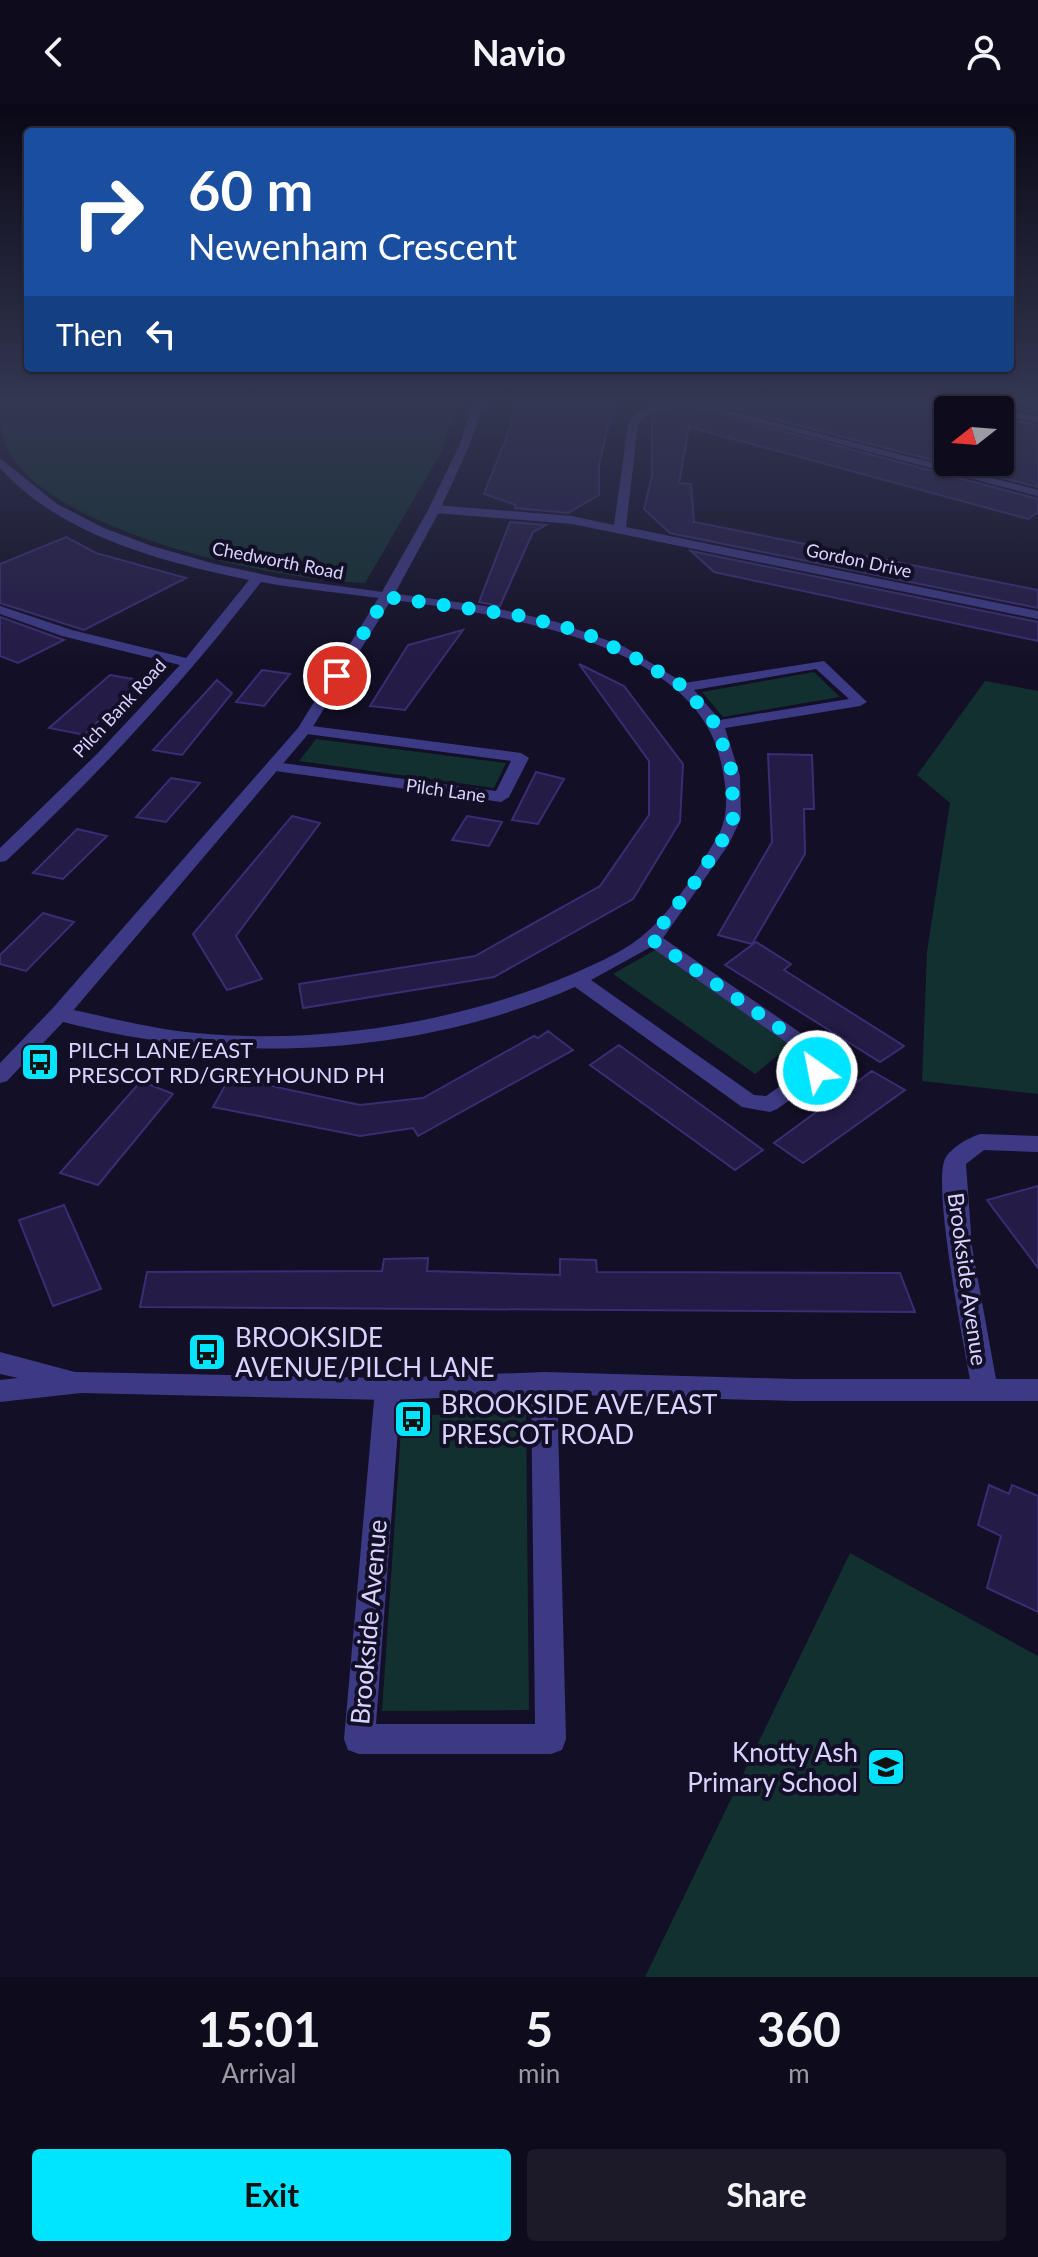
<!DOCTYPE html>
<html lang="en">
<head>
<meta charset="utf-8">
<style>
	body { margin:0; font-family:Lato,sans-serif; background:#1c1929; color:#f1f3f6; height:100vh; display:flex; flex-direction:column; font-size:30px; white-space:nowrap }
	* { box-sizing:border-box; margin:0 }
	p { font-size:26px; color:#9b9ba3 }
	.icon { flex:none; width:44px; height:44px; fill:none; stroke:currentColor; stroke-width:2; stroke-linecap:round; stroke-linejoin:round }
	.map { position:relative; height:1873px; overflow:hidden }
	.sheet { display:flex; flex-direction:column; background:#0e0b1c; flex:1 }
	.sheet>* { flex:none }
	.banner { position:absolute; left:24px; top:24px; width:990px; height:244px; border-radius:8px; box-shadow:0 2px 6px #0004,0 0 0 2px #2e2b3b; background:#1a4fa0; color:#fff; overflow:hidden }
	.needle { width:52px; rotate:253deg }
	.controls { position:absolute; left:934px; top:292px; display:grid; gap:16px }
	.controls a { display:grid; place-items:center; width:80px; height:80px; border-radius:8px; background:#0e0b1c; box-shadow:0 2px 6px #0004,0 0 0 2px #2e2b3b; font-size:40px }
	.pin { position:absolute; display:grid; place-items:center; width:68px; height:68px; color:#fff; margin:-34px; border:4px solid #fff; border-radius:50%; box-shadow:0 2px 8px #0007 }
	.me { position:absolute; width:88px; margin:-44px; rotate:327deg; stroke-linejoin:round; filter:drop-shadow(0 0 6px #0008) }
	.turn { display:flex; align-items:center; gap:28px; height:168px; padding:0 32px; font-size:36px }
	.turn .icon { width:104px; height:104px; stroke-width:2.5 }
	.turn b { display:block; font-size:56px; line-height:68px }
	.then { display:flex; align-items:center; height:76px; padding:0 32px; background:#0003; gap:16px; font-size:30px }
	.eta { display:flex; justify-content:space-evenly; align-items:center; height:136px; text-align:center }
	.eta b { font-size:48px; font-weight:700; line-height:56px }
	.button { display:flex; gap:16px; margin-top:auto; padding:16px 32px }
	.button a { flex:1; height:92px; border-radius:8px; background:#00e5ff; color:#111; font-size:32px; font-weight:700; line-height:92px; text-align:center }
	.button a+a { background:#1c1929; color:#f1f3f6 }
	header { display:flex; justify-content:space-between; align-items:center; height:104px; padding:0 32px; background:#0e0b1c; font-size:36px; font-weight:700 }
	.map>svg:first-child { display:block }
	.green { fill:#12302f }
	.building { fill:#241b47; stroke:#3b2d73; stroke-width:2 }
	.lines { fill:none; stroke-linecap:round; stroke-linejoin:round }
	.minor { fill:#3d3a85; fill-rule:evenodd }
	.tertiary { fill:#3d3a85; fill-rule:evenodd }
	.route { stroke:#00e5ff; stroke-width:14; stroke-dasharray:0 25.2 }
	.labels { text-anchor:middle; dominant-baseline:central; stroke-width:8; stroke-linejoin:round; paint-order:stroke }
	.far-street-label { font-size:18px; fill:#d9d4ff; stroke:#130f26 }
	.poi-label { font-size:22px; fill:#d9d4ff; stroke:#130f26; text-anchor:start }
	.street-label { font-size:22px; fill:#d9d4ff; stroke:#130f26 }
	.near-poi-label { font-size:26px; fill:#d9d4ff; stroke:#130f26; text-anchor:start }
	.near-street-label { font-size:26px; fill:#d9d4ff; stroke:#130f26 }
</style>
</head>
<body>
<header><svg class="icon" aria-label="back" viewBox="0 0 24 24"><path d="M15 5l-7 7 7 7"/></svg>Navio<svg class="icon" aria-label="person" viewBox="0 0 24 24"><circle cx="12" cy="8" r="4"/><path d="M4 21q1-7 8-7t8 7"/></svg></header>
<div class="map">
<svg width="1038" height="1873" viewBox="0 0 1038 1873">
	<rect width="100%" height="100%" fill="#130f26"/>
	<path class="green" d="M 0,298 L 457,298 L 442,347 L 365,479 C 278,477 59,430 11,351 C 0,334 0,317 0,298 Z
		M 814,568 L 840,593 L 723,613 L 702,588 Z
		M 985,577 L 1038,587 L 1038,990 L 922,977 L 927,847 L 950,699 L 917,671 Z
		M 316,635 L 506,659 L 494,684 L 299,657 Z
		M 655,846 L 797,936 L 755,970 L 613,870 Z
		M 526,1310 L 529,1606 L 382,1607 L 402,1311 Z
		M 850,1449 L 1038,1552 L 1038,1873 L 645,1873 Z"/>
	<path class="building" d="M 514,298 L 614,298 L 599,361 L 599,391 L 568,409 L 515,404 L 516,401 L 484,390 L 511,322 Z
		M 707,298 L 930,298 L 948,304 L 948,358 L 1000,358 L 1000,314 L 1038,321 L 1038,383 Z
		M 1000,298 L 1038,298 L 1038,309 L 1000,302 Z
		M 677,299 L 1038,395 L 1038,408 L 1028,415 L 689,323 L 679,379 L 691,380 L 694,418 L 1038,486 L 1038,504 L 670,429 L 644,405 L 652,372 L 652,312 Z
		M 510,418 L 546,421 L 533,428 L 500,502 L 479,498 Z
		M 66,433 L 96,449 L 186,474 L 84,526 L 0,499 L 0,460 Z
		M 691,447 L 1038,518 L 1038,537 L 714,468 Z
		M 0,513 L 61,535 L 64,536 L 18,559 L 0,552 Z
		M 463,526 L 405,606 L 370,602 L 408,541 Z
		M 579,560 L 624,582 L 683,660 L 680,718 L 633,795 L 494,873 L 303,904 L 299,880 L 475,852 L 600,782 L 649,711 L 649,657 Z
		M 262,566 L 290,570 L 264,602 L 236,598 Z
		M 110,571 L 139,576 L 85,631 L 49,624 Z
		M 217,576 L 232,589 L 182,651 L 153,646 Z
		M 768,650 L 812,651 L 814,705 L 804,705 L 805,750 L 752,840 L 718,831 L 772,738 Z
		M 536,668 L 564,675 L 538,720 L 512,716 Z
		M 171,674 L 200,679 L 166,718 L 136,713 Z
		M 292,712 L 320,719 L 236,832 L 262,875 L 227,886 L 193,830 Z
		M 467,712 L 502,718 L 489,742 L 452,736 Z
		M 77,725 L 107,732 L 63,775 L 33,769 Z
		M 43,809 L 74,818 L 26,867 L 0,860 L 0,851 Z
		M 756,838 L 791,860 L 784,866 L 904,942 L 880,958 L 725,861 Z
		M 548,927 L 573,946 L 418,1032 L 413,1024 L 360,1032 L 213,1003 L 230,973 L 360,1001 L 423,994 L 534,932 L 538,934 Z
		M 619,941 L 763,1046 L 735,1066 L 590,961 Z
		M 872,967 L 905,986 L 803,1059 L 774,1039 Z
		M 141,977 L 173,990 L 98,1081 L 60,1069 Z
		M 1038,1082 L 1038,1164 L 987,1096 Z
		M 64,1101 L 101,1185 L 53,1202 L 19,1116 Z
		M 428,1154 L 427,1167 L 560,1171 L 560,1155 L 596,1156 L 597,1168 L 900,1169 L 915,1208 L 140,1203 L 147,1168 L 382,1167 L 384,1155 Z
		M 989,1381 L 1009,1390 L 1012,1381 L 1038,1392 L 1038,1508 L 987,1484 L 1001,1432 L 978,1421 Z"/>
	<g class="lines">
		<path class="minor" d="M 662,298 L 675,298 L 642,314 L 638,321 L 626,423 L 1038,507 L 1038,515 L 572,420 L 435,409 L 429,405 L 435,401 L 572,412 L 614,421 L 628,321 L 634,310 Z
			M 933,298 L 955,298 L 991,306 L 968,306 Z
			M 1000,305 L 1038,312 L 1038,318 L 1000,311 L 1000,306 L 996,306 Z
			M 0,354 L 57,400 L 104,424 L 152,442 L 215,460 L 280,474 L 485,502 L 557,518 L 623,542 L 684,579 L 824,557 L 867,598 L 860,602 L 725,624 L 740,672 L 741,714 L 729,740 L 663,834 L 821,943 L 827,967 L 824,972 L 777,1005 L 770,1008 L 742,1003 L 575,883 C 413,954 222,962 52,915 L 49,910 L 52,905 L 59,903 C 104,912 150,925 196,929 C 322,941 458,919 575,869 C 599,858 628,846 648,827 C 676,802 700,762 719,730 C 730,708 726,681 721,658 C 688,504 384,501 261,478 C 184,578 99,670 6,757 L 0,758 L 0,744 L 97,650 L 180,561 L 62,532 L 0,510 L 0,502 L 72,526 L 186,554 L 249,476 C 163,458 61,432 0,364 ZM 816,565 L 849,595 L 720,616 L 694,586 ZM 651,843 L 804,951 L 806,964 L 766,992 L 754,991 L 591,876 Z
			M 304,621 L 521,649 L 529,654 L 509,693 L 501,698 L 268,666 L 266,663 L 274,658 L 496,687 L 511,657 L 299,629 L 296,626 Z
			M 980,1030 L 1038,1032 L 1038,1048 L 984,1046 L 966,1060 L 972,1143 L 998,1286 L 994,1294 L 985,1297 L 976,1294 L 972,1286 C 965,1247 932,1083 945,1055 C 950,1044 970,1033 980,1030 Z
			M 544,1268 L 553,1271 L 557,1279 L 566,1635 L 562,1646 L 551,1650 L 359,1650 L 348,1646 L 344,1635 L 375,1285 L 379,1277 L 388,1274 L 397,1277 L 401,1285 L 376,1620 L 535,1620 L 531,1279 L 535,1271 Z"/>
		<path class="tertiary" d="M 474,298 L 484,298 L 470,340 L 439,408 L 393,493 L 309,629 L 66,915 L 7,977 L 0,979 L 0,959 L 52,905 L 298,624 L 379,493 L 427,408 L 460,340 Z
			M 680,298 L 696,298 L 1038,386 L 1038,392 Z
			M 0,1248 L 75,1268 L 388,1274 L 544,1268 L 794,1275 L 1038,1275 L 1038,1297 L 794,1297 L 544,1290 L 388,1296 L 81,1289 L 0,1298 L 0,1276 L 18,1274 L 0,1270 Z"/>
	</g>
	<linearGradient id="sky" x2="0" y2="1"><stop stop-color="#0a0815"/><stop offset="0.53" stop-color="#333752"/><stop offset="1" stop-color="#333752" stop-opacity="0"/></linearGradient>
	<rect width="1038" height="560" fill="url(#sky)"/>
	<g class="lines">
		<path class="route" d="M 337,572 L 386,493 L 522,512 L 583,528 L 637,555 L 684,583 L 716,621 L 732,668 L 733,720 L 693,781 L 651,835 L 814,948 L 817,967"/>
	</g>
	<defs>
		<g id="bus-square" transform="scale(2)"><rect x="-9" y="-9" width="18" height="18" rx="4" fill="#00e5ff" stroke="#130f26"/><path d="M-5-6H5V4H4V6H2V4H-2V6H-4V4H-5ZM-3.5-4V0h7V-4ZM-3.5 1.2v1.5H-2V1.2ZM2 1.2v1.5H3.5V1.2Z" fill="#111"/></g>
		<g id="school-square" transform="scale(2)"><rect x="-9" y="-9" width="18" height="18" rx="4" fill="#00e5ff" stroke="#130f26"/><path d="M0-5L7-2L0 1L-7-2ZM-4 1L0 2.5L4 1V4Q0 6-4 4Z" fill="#111"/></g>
	</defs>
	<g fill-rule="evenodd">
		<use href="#bus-square" x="40" y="958"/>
		<use href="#bus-square" x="207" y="1248"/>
		<use href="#bus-square" x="413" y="1315"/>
		<use href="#school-square" x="886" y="1663"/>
	</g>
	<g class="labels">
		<g class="far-street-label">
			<text transform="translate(278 456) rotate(11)">Chedworth Road</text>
			<text transform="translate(859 456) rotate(12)">Gordon Drive</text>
			<text transform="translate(119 604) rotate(-47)">Pilch Bank Road</text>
			<text transform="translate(446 686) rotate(8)">Pilch Lane</text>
		</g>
		<g class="poi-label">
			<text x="68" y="945">PILCH LANE/EAST<tspan x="68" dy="25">PRESCOT RD/GREYHOUND PH</tspan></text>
		</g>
		<g class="street-label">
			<text transform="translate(968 1175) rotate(82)">Brookside Avenue</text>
		</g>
		<g class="near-poi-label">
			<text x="235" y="1233">BROOKSIDE<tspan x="235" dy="30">AVENUE/PILCH LANE</tspan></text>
			<text x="441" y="1300">BROOKSIDE AVE/EAST<tspan x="441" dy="30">PRESCOT ROAD</tspan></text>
			<text x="858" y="1648" text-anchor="end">Knotty Ash<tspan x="858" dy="30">Primary School</tspan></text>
		</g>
		<g class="near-street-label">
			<text transform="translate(368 1518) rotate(-85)">Brookside Avenue</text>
		</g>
	</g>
</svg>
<div class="controls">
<a><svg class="needle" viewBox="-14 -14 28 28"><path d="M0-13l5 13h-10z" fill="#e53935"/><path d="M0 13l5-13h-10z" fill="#9b9ba3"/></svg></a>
</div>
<div class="pin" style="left:337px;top:572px;background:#d93025"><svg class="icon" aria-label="arrive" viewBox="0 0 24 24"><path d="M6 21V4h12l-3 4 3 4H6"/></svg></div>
<svg class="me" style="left:817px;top:967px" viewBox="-20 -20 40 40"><circle r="17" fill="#00e5ff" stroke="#fff" stroke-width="3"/><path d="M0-11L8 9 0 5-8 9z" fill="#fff"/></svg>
<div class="banner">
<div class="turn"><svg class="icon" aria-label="right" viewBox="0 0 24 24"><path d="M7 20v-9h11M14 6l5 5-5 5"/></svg><div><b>60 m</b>Newenham Crescent</div></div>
<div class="then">Then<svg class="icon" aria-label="left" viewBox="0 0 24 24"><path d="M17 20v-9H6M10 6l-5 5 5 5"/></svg></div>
</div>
</div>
<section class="sheet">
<div class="eta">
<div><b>15:01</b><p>Arrival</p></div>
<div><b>5</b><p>min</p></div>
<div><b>360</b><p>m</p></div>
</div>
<div class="button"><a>Exit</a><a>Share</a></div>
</section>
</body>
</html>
